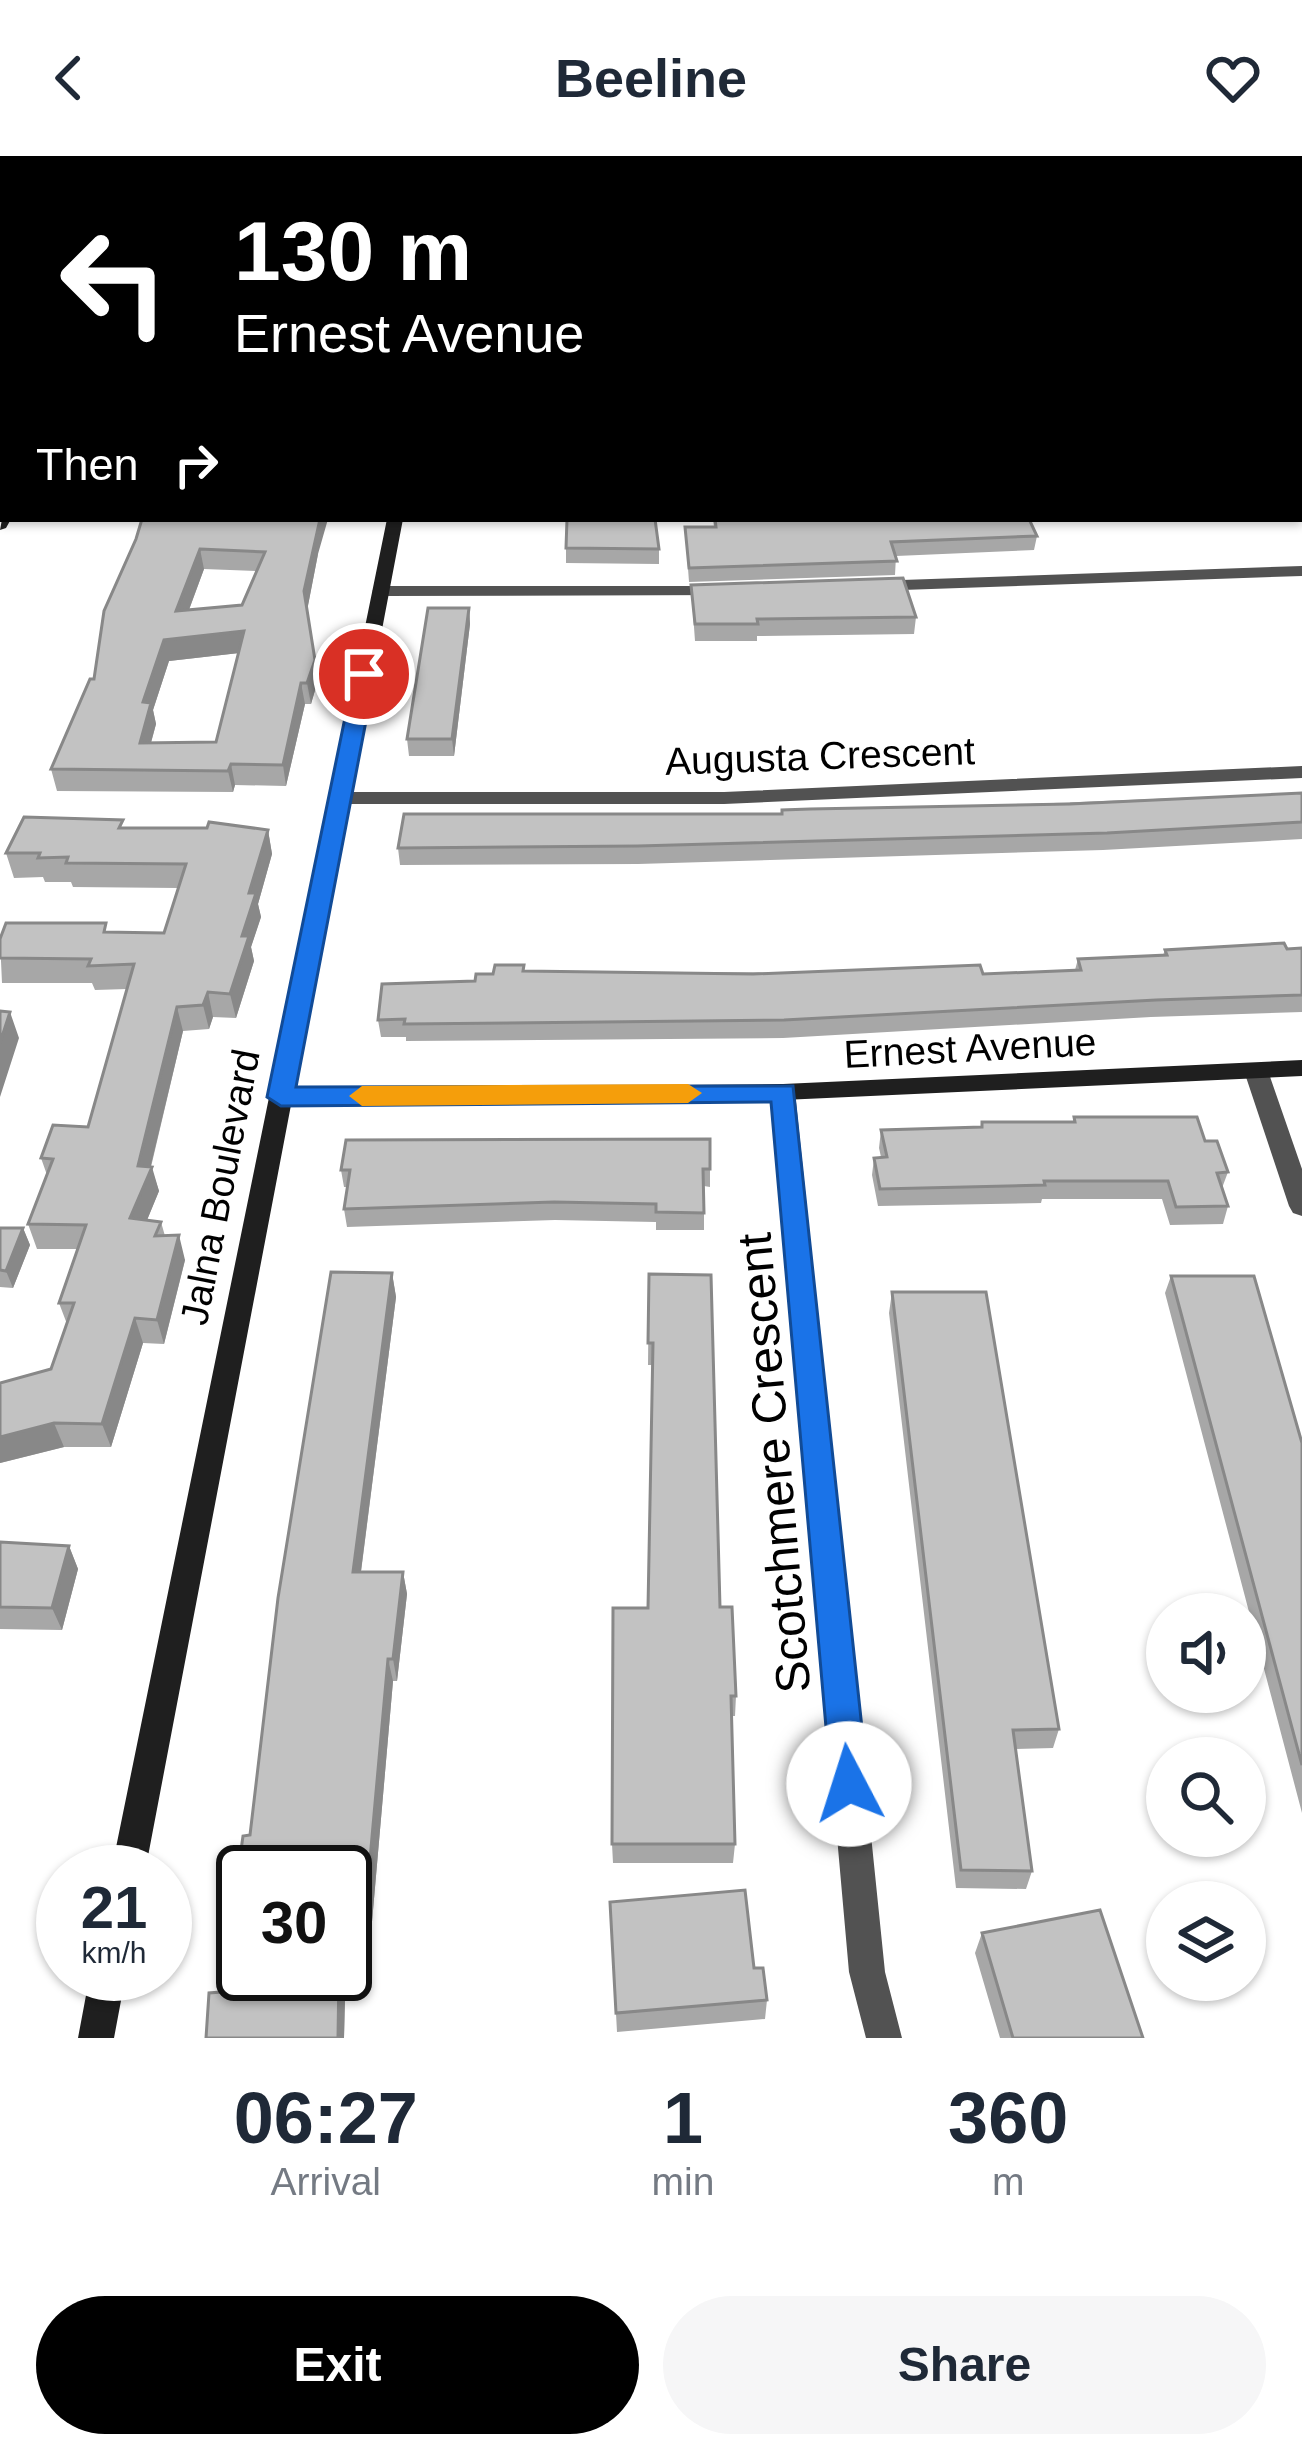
<!DOCTYPE html>
<html lang="en">
<head>
<meta charset="utf-8">
<style>
	body { margin:0; font-family:Helvetica,sans-serif; background:#f6f6f7; color:#1f2937; height:100vh; display:flex; flex-direction:column; font-size:45px; white-space:nowrap }
	* { box-sizing:border-box; margin:0 }
	p { font-size:39px; color:#747a83 }
	.icon { flex:none; width:66px; height:66px; fill:none; stroke:currentColor; stroke-width:2; stroke-linecap:round; stroke-linejoin:round }
	.map { position:relative; height:1882px; overflow:hidden }
	.sheet { display:flex; flex-direction:column; background:#fff; flex:1 }
	.sheet>* { flex:none }
	.banner { position:absolute; left:0px; top:0px; width:1302px; height:366px; box-shadow:0 3px 9px #0004; background:#000; color:#fff; overflow:hidden }
	.buttons { position:absolute; left:1146px; top:1437px; display:grid; gap:24px }
	.buttons a { display:grid; place-items:center; width:120px; height:120px; border-radius:50%; background:#fff; box-shadow:0 3px 9px #0004; font-size:60px }
	.speed { position:absolute; left:36px; top:1689px; display:flex; gap:24px; font-size:60px; font-weight:700; text-align:center }
	.speed>* { display:grid; place-content:center; width:156px; height:156px; border-radius:50%; background:#fff; box-shadow:0 3px 9px #0004; line-height:1 }
	.speed small { font-size:30px; font-weight:400 }
	.speed .limit { border:6px solid #111; border-radius:18px; background:#fff; color:#111 }
	.pin { position:absolute; display:grid; place-items:center; width:102px; height:102px; color:#fff; margin:-51px; border:6px solid #fff; border-radius:50%; box-shadow:0 3px 12px #0007 }
	.me { position:absolute; width:132px; margin:-66px; rotate:355deg; stroke-linejoin:round; filter:drop-shadow(0 0 9px #0008) }
	.turn { display:flex; align-items:center; gap:42px; height:252px; padding:0 36px; font-size:54px }
	.turn .icon { width:156px; height:156px; stroke-width:2.5 }
	.turn b { display:block; font-size:84px; line-height:102px }
	.then { display:flex; align-items:center; height:114px; padding:0 36px; background:#0003; gap:24px; font-size:45px }
	.eta { display:flex; justify-content:space-evenly; align-items:center; height:204px; text-align:center }
	.eta b { font-size:72px; font-weight:700; line-height:84px }
	.cta { display:flex; gap:24px; margin-top:auto; padding:24px 36px }
	.cta a { flex:1; height:138px; border-radius:72px; background:#000; color:#fff; font-size:48px; font-weight:700; line-height:138px; text-align:center }
	.cta a+a { background:#f6f6f7; color:#1f2937 }
	header { display:flex; justify-content:space-between; align-items:center; height:156px; padding:0 36px; background:#fff; font-size:54px; font-weight:700 }
	.map>svg:first-child { display:block }
	.lines { fill:none; stroke-linecap:round; stroke-linejoin:round }
	.lane { fill:#525252; fill-rule:evenodd }
	.street { fill:#525252; fill-rule:evenodd }
	.secondary { fill:#1f1f1f; fill-rule:evenodd }
	.wall { fill:#a7a7a7; fill-rule:evenodd }
	.shaded-wall { fill:#888 }
	.building { fill:#c2c2c2; stroke:#888; stroke-width:3; fill-rule:evenodd }
	.route { fill:#1a73e8; stroke:#114b97; stroke-width:3 }
	.slow { fill:#f59e0b }
	.labels { text-anchor:middle; dominant-baseline:central; stroke-width:10; stroke-linejoin:round; paint-order:stroke }
	.street-label { font-size:39px; fill:#000; stroke:#fff }
	.near-street-label { font-size:48px; fill:#000; stroke:#fff }
</style>
</head>
<body>
<header><svg class="icon" aria-label="back" viewBox="0 0 24 24"><path d="M15 5l-7 7 7 7"/></svg>Beeline<svg class="icon" aria-label="heart" viewBox="0 0 24 24"><path d="M12 20l-8-8c-3-5 5-10 8-4 3-6 11-1 8 4z"/></svg></header>
<div class="map">
<svg width="1302" height="1882" viewBox="0 0 1302 1882">
	<rect width="100%" height="100%" fill="#fff"/>
	<g class="lines">
		<path class="lane" d="M 497,0 L 505,0 L 504,3 L 496,3 Z
			M 0,55 L 3,55 L 3,61 L 0,61 Z
			M 3,73 L 3,84 L 0,85 L 0,74 Z
			M 3,111 L 3,122 L 0,123 L 0,112 Z
			M 0,265 L 3,265 L 3,271 L 0,271 Z"/>
		<path class="street" d="M 0,98 L 3,98 L 3,106 L 0,106 Z
			M 1302,410 L 1302,420 L 873,435 L 864,430 L 873,425 Z
			M 724,430 L 733,435 L 730,439 L 381,440 L 372,435 L 381,430 Z
			M 1302,610 L 1302,622 L 724,648 L 340,648 L 330,642 L 340,636 L 724,636 Z
			M 1256,907 L 1268,915 L 1302,1013 L 1302,1060 L 1293,1057 L 1289,1050 L 1244,915 Z
			M 783,928 L 795,936 L 885,1816 L 902,1882 L 866,1882 L 849,1816 L 771,936 Z"/>
		<path class="secondary" d="M 184,0 L 196,0 L 182,3 Z
			M 3,358 L 3,363 L 11,363 L 6,372 L 0,374 Z
			M 387,363 L 403,363 L 295,932 L 783,928 L 1302,904 L 1302,920 L 783,944 L 291,949 L 145,1716 L 111,1716 Z
			M 90,1818 L 126,1818 L 114,1882 L 78,1882 Z"/>
	</g>
	<path class="wall" d="M 0,0 L 46,0 L 45,3 L 3,3 L 3,46 L 0,47 Z
		M 1176,0 L 1302,0 L 1302,41 L 1299,41 L 1299,3 L 1178,3 Z
		M 1299,137 L 1302,137 L 1302,253 L 1299,253 L 1299,256 L 1302,256 L 1302,351 L 1299,346 Z
		M 713,363 L 1029,363 L 1037,380 L 1034,394 L 896,400 L 895,419 L 689,426 L 685,371 L 714,371 Z
		M 136,383 L 318,398 L 307,454 L 318,524 L 311,548 L 305,548 L 286,630 L 235,629 L 233,636 L 57,635 L 51,613 L 94,523 ZM 204,413 L 256,415 L 242,449 L 189,454 ZM 239,497 L 216,586 L 151,587 L 156,568 L 153,554 L 169,505 Z
		M 566,392 L 659,393 L 659,408 L 566,407 Z
		M 691,429 L 916,461 L 914,478 L 757,480 L 757,485 L 695,485 Z
		M 469,452 L 470,468 L 454,600 L 409,600 L 407,583 Z
		M 1302,637 L 1302,683 L 1103,694 L 638,708 L 400,709 L 398,692 L 781,658 Z
		M 125,672 L 268,674 L 272,698 L 258,748 L 261,761 L 251,791 L 254,805 L 236,862 L 213,861 L 209,873 L 183,875 L 151,1011 L 159,1035 L 147,1064 L 161,1066 L 165,1080 L 185,1104 L 164,1188 L 143,1187 L 111,1291 L 64,1291 L 0,1307 L 0,1227 L 51,1213 L 67,1168 L 59,1147 L 78,1093 L 37,1093 L 28,1068 L 47,1019 L 41,1002 L 88,971 L 127,833 L 95,834 L 92,827 L 2,827 L 0,783 L 109,776 L 164,777 L 178,732 L 73,731 L 71,726 L 45,726 L 43,721 L 14,722 L 6,697 Z
		M 1302,792 L 1302,856 L 1151,861 L 783,882 L 406,885 L 406,881 L 381,881 L 378,864 L 493,818 L 524,809 L 524,815 L 983,818 L 1075,814 L 1078,803 L 1163,799 L 1165,794 Z
		M 1074,961 L 1205,985 L 1228,1016 L 1222,1032 L 1228,1050 L 1223,1068 L 1170,1069 L 1162,1043 L 1042,1043 L 1041,1047 L 878,1050 L 872,1019 L 874,1002 L 881,1001 L 879,992 L 881,974 L 981,971 L 982,966 L 1073,966 Z
		M 710,983 L 710,1031 L 704,1030 L 704,1074 L 656,1074 L 656,1066 L 555,1064 L 347,1071 L 344,1053 L 347,1031 L 344,1031 L 341,1014 Z
		M 0,1072 L 23,1072 L 30,1089 L 13,1132 L 0,1131 Z
		M 331,1116 L 392,1117 L 396,1141 L 361,1416 L 403,1416 L 407,1438 L 397,1525 L 393,1525 L 369,1800 L 346,1801 L 344,1882 L 206,1882 L 209,1837 L 221,1836 L 243,1680 L 250,1679 L 278,1442 ZM 243,1716 L 345,1716 L 345,1818 L 243,1818 Z
		M 649,1118 L 720,1451 L 736,1540 L 735,1560 L 731,1560 L 735,1688 L 733,1707 L 613,1707 L 612,1688 L 648,1452 L 652,1209 L 648,1209 Z
		M 1171,1120 L 1302,1287 L 1302,1657 L 1165,1137 Z
		M 892,1136 L 1059,1573 L 1053,1592 L 1016,1593 L 1032,1715 L 1026,1733 L 956,1732 L 889,1157 Z
		M 0,1386 L 69,1390 L 78,1413 L 62,1474 L 0,1473 Z
		M 610,1746 L 754,1812 L 767,1844 L 765,1863 L 617,1876 Z
		M 982,1777 L 1143,1882 L 1000,1882 L 975,1797 Z"/>
	<path class="shaded-wall" d="M 320,363 L 328,363 L 318,398 L 307,455 L 304,435 Z
		M 200,393 L 204,413 L 181,475 L 176,455 Z
		M 469,452 L 470,468 L 454,600 L 452,583 Z
		M 244,475 L 248,496 L 169,505 L 153,554 L 156,568 L 145,608 L 140,587 L 143,546 L 164,484 Z
		M 315,504 L 318,524 L 311,548 L 307,527 Z
		M 301,527 L 305,548 L 286,630 L 283,609 Z
		M 231,608 L 235,629 L 233,636 L 228,615 Z
		M 268,674 L 272,698 L 258,748 L 261,761 L 251,791 L 254,805 L 236,862 L 230,838 L 249,737 Z
		M 208,836 L 213,861 L 209,873 L 203,849 Z
		M 177,851 L 183,875 L 149,1017 L 152,1011 L 159,1035 L 138,1086 L 130,1062 L 138,1010 Z
		M 10,856 L 19,882 L 0,941 L 0,887 Z
		M 23,1072 L 30,1089 L 13,1132 L 6,1115 Z
		M 179,1079 L 185,1104 L 164,1188 L 157,1164 Z
		M 392,1117 L 396,1141 L 358,1438 L 353,1416 Z
		M 135,1162 L 143,1187 L 111,1291 L 102,1268 Z
		M 54,1267 L 64,1291 L 0,1307 L 0,1281 Z
		M 69,1390 L 78,1413 L 62,1474 L 52,1452 Z
		M 403,1416 L 407,1438 L 397,1525 L 393,1503 Z
		M 388,1503 L 393,1525 L 369,1800 L 363,1781 Z
		M 345,1797 L 346,1801 L 344,1882 L 338,1882 L 339,1818 L 345,1818 Z"/>
	<path class="building" d="M 0,0 L 33,0 L 32,3 L 3,3 L 3,21 L 0,21 Z
		M 249,0 L 460,0 L 460,3 L 248,3 Z
		M 626,0 L 822,0 L 823,3 L 619,3 Z
		M 941,0 L 1100,0 L 1103,3 L 943,3 Z
		M 1187,0 L 1302,0 L 1302,29 L 1299,29 L 1299,3 L 1190,3 Z
		M 1299,43 L 1302,43 L 1302,123 L 1299,123 Z
		M 1299,137 L 1302,137 L 1302,239 L 1299,239 L 1299,256 L 1302,256 L 1302,331 L 1299,327 Z
		M 142,363 L 320,363 L 304,435 L 315,504 L 307,527 L 301,527 L 283,609 L 231,608 L 228,615 L 51,613 L 90,523 L 94,523 L 104,455 L 136,383 ZM 200,393 L 265,396 L 242,449 L 176,455 ZM 244,475 L 216,586 L 140,587 L 151,547 L 143,546 L 164,484 Z
		M 567,363 L 655,363 L 659,393 L 566,392 Z
		M 715,363 L 1029,363 L 1037,380 L 891,386 L 897,405 L 689,412 L 685,371 L 716,371 Z
		M 903,422 L 916,461 L 757,463 L 758,468 L 695,468 L 691,429 Z
		M 428,452 L 469,452 L 452,583 L 407,583 Z
		M 1302,637 L 1302,666 L 1107,677 L 638,690 L 398,692 L 404,658 L 782,658 L 782,654 L 810,653 L 1070,648 Z
		M 24,661 L 123,664 L 119,672 L 207,672 L 209,666 L 268,674 L 249,737 L 256,737 L 242,780 L 249,780 L 230,838 L 208,836 L 203,849 L 177,851 L 138,1010 L 152,1011 L 130,1062 L 161,1066 L 155,1080 L 179,1079 L 157,1164 L 135,1162 L 102,1268 L 54,1267 L 0,1281 L 0,1227 L 51,1213 L 74,1147 L 59,1147 L 86,1069 L 28,1068 L 53,1003 L 41,1002 L 53,969 L 88,971 L 134,808 L 88,810 L 91,803 L 0,802 L 0,783 L 6,767 L 106,767 L 104,776 L 164,777 L 186,708 L 66,707 L 68,701 L 38,702 L 40,697 L 6,697 Z
		M 1284,787 L 1287,793 L 1302,792 L 1302,839 L 1156,844 L 784,864 L 404,868 L 405,863 L 378,864 L 382,828 L 475,825 L 476,818 L 493,818 L 495,809 L 524,809 L 523,815 L 753,818 L 980,809 L 983,818 L 1081,814 L 1078,803 L 1167,799 L 1165,794 Z
		M 0,855 L 10,856 L 0,887 Z
		M 1074,961 L 1197,961 L 1205,985 L 1217,985 L 1228,1016 L 1217,1017 L 1228,1050 L 1176,1051 L 1168,1025 L 1044,1025 L 1045,1029 L 880,1033 L 874,1002 L 887,1001 L 881,974 L 982,971 L 982,966 L 1075,966 Z
		M 710,983 L 710,1013 L 703,1013 L 704,1057 L 656,1056 L 656,1048 L 554,1046 L 344,1053 L 350,1014 L 341,1014 L 346,984 Z
		M 0,1072 L 23,1072 L 6,1115 L 0,1114 Z
		M 331,1116 L 392,1117 L 353,1416 L 403,1416 L 393,1503 L 388,1503 L 363,1781 L 345,1782 L 345,1716 L 243,1716 L 243,1818 L 339,1818 L 338,1882 L 206,1882 L 209,1837 L 221,1836 L 243,1680 L 250,1679 L 278,1442 Z
		M 649,1118 L 711,1119 L 720,1451 L 732,1451 L 736,1540 L 731,1540 L 735,1688 L 612,1688 L 613,1452 L 648,1452 L 653,1187 L 648,1187 Z
		M 1171,1120 L 1254,1120 L 1302,1287 L 1302,1609 Z
		M 892,1136 L 986,1136 L 1059,1573 L 1013,1574 L 1032,1715 L 961,1714 Z
		M 0,1386 L 69,1390 L 52,1452 L 0,1451 Z
		M 745,1734 L 754,1812 L 763,1812 L 767,1844 L 616,1857 L 610,1746 Z
		M 1100,1754 L 1143,1882 L 1013,1882 L 982,1777 Z"/>
	<path class="route" d="M 364,512 L 375,518 L 296,931 L 793,930 L 868,1628 L 863,1641 L 849,1646 L 836,1641 L 831,1628 L 771,946 L 281,950 L 267,941 L 354,518 Z"/>
	<path class="slow" d="M 688,928 L 702,937 L 688,947 L 362,950 L 349,940 L 362,930 Z"/>
	<g class="labels">
		<g class="street-label">
			<text transform="translate(820 600) rotate(-2)">Augusta Crescent</text>
			<text transform="translate(970 892) rotate(-3)">Ernest Avenue</text>
			<text transform="translate(220 1031) rotate(-79)">Jalna Boulevard</text>
		</g>
		<g class="near-street-label">
			<text transform="translate(774 1307) rotate(-95)">Scotchmere Crescent</text>
		</g>
	</g>
</svg>
<div class="buttons">
<a><svg class="icon" aria-label="sound" viewBox="0 0 24 24"><path d="M4 9h4l5-4v14l-5-4H4zM17 9q2 3 0 6"/></svg></a>
<a><svg class="icon" aria-label="search" viewBox="0 0 24 24"><circle cx="10" cy="10" r="6"/><path d="M15 15l6 6"/></svg></a>
<a><svg class="icon" aria-label="layers" viewBox="0 0 24 24"><path d="M12 4l9 5-9 5-9-5zM3 14l9 5 9-5"/></svg></a>
</div>
<div class="speed"><div>21<small>km/h</small></div><div class="limit">30</div></div>
<div class="pin" style="left:364px;top:518px;background:#d93025"><svg class="icon" aria-label="arrive" viewBox="0 0 24 24"><path d="M6 21V4h12l-3 4 3 4H6"/></svg></div>
<svg class="me" style="left:849px;top:1628px" viewBox="-20 -20 40 40"><circle r="19" fill="#fff"/><path d="M0-13L10 11 0 6-10 11z" fill="#1a73e8"/></svg>
<div class="banner">
<div class="turn"><svg class="icon" aria-label="left" viewBox="0 0 24 24"><path d="M17 20v-9H6M10 6l-5 5 5 5"/></svg><div><b>130 m</b>Ernest Avenue</div></div>
<div class="then">Then<svg class="icon" aria-label="right" viewBox="0 0 24 24"><path d="M7 20v-9h11M14 6l5 5-5 5"/></svg></div>
</div>
</div>
<section class="sheet">
<div class="eta">
<div><b>06:27</b><p>Arrival</p></div>
<div><b>1</b><p>min</p></div>
<div><b>360</b><p>m</p></div>
</div>
<div class="cta"><a>Exit</a><a>Share</a></div>
</section>
</body>
</html>
